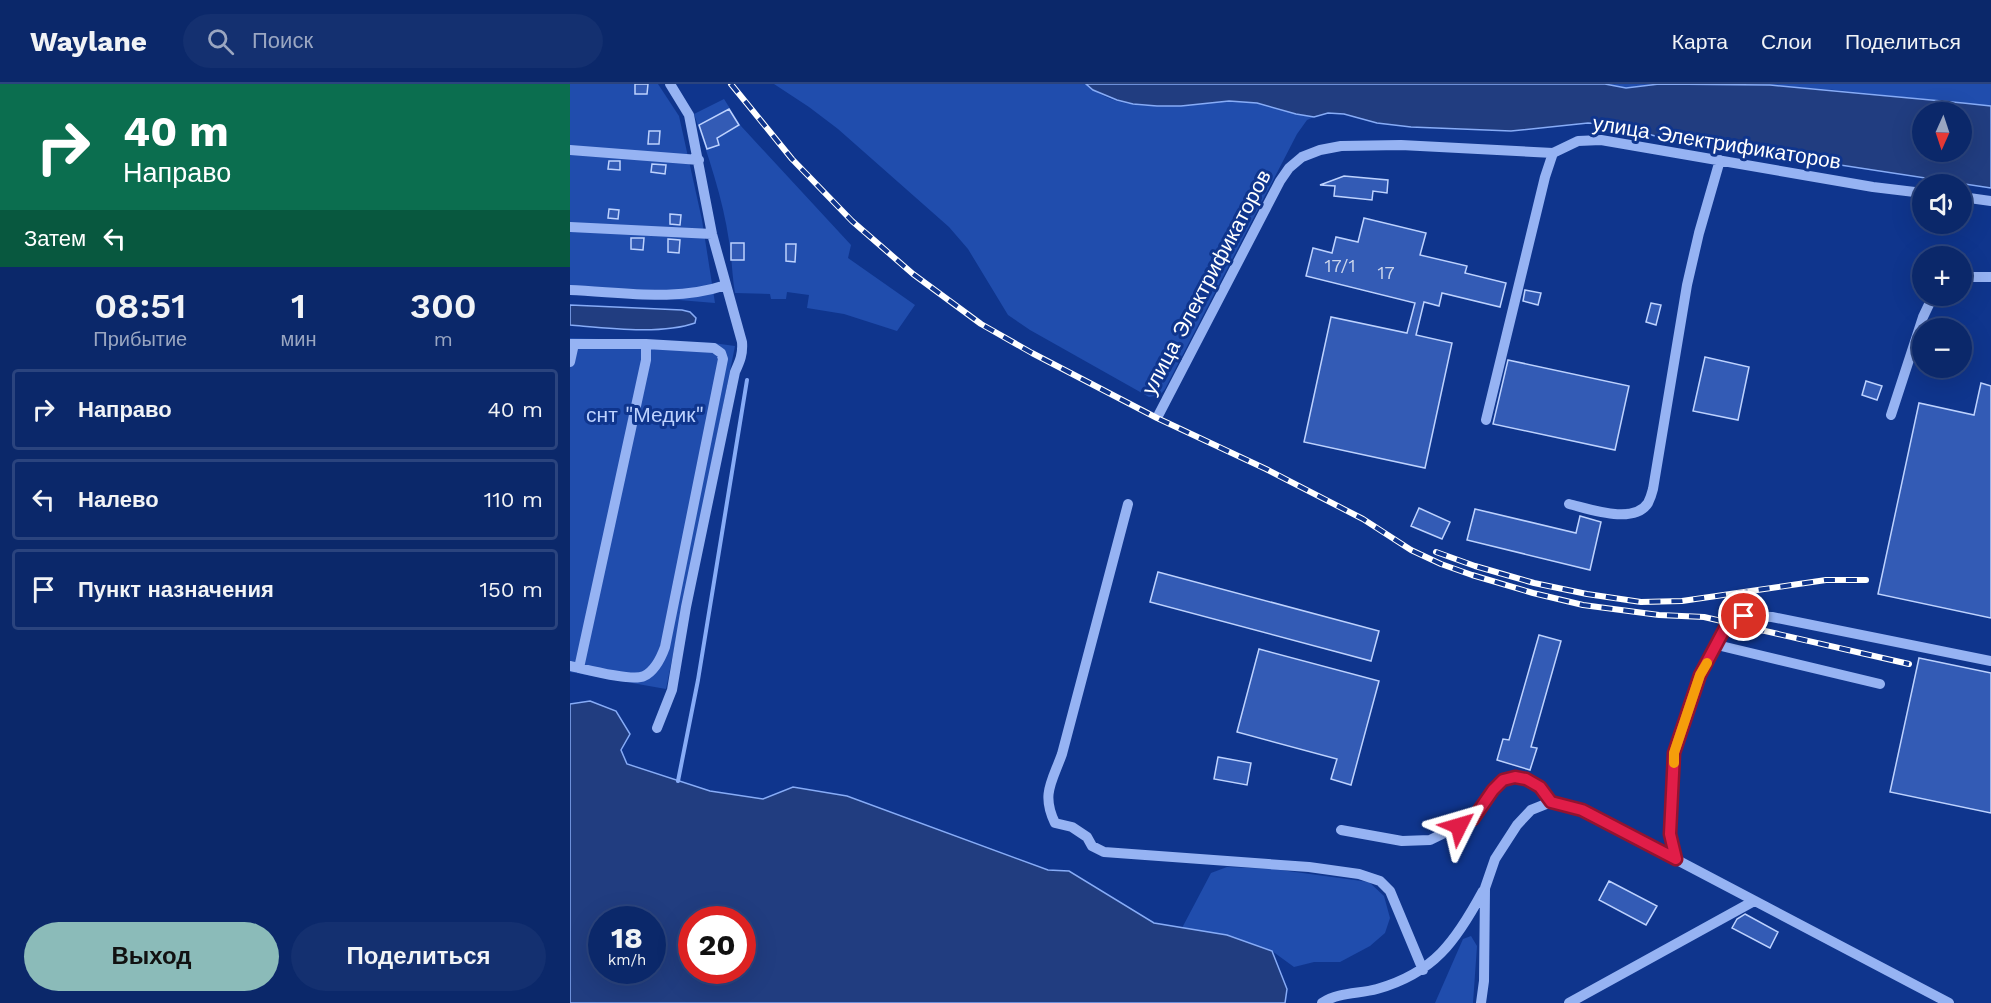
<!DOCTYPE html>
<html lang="ru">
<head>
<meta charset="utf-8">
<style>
	body { margin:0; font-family:"Work Sans",sans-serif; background:#143070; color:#f1f3f6; height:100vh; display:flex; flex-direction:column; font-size:22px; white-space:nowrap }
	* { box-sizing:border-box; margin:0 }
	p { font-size:20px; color:#9aa6c1 }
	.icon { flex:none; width:33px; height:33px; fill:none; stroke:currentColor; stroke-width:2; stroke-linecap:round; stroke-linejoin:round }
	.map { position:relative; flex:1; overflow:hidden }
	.panel { display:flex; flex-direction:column; background:#0b286a; width:570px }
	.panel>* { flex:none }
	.top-card { background:#0b6e4f; color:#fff; overflow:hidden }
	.needle { width:39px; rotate:183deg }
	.buttons { position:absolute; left:1342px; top:18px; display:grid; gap:12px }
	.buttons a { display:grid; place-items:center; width:60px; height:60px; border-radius:50%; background:#0b286a; box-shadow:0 6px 24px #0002,0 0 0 2px #2b447e; font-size:30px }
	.speed { position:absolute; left:18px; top:822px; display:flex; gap:12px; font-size:30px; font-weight:700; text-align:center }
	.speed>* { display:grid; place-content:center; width:78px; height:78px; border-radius:50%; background:#0b286a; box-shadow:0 6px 24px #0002,0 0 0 2px #2b447e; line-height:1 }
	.speed small { font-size:15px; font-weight:400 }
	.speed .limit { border:9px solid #d22; background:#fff; color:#111 }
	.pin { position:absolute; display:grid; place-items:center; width:51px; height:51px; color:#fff; margin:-26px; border:3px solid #fff; border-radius:50%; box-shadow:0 2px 6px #0007 }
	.me { position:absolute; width:66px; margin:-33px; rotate:50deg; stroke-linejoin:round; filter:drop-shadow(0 0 4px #0008) }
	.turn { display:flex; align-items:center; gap:21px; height:126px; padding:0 24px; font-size:27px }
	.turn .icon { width:78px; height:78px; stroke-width:2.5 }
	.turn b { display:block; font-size:42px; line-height:51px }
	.then { display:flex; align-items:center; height:57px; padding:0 24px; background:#0003; gap:12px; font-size:22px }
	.eta { display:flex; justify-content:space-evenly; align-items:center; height:102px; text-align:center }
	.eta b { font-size:36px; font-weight:600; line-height:42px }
	.primary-button { display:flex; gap:12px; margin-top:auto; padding:12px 24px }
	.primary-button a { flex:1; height:69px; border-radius:36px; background:#8bbbb9; color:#111; font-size:24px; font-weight:600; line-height:69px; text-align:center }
	.primary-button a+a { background:#143070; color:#f1f3f6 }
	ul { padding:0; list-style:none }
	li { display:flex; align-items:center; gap:18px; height:81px; margin:0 12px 9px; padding:0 12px; border:3px solid #2b447e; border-radius:6px }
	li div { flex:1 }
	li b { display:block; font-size:22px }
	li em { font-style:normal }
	header { display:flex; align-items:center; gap:36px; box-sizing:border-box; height:84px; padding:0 30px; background:#0b286a; border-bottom:2px solid #2b447e }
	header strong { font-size:28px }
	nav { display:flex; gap:33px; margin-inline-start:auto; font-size:21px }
	.search { width:420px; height:54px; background:#143070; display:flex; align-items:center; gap:15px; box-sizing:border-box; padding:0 21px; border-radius:33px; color:#9aa6c1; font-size:22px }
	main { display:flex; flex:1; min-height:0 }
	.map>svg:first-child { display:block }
	.green { fill:#204dad }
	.water { fill:#213d80; stroke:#87acf7; stroke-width:1.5; fill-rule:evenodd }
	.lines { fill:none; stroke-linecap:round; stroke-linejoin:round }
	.stream { stroke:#87acf7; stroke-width:4 }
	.building { fill:#335bb5; stroke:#bdd2fe; stroke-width:1.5 }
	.minor { stroke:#96b3f3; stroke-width:10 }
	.rail-casing { stroke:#fff; stroke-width:6 }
	.rail { stroke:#0f358d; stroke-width:4; stroke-dasharray:11; stroke-linecap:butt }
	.route-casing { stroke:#92132f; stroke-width:15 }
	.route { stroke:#e11d48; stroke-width:10 }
	.slow { stroke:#f59e0b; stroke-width:10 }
	.labels { text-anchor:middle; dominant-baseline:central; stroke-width:6; stroke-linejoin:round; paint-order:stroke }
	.number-label { font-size:18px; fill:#ccd6ec }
	.street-label { font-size:21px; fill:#fff; stroke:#0f358d }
	.park-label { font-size:21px; fill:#bdd2fe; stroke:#0f358d }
</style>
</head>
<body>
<header>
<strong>Waylane</strong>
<div class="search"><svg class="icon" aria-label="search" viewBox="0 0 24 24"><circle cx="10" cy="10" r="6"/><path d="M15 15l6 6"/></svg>Поиск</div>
<nav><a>Карта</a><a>Слои</a><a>Поделиться</a></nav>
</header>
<main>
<section class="panel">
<div class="top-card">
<div class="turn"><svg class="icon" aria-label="right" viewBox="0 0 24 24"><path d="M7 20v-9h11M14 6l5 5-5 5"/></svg><div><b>40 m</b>Направо</div></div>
<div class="then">Затем<svg class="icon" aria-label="left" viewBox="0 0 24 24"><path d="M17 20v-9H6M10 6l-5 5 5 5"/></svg></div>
</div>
<div class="eta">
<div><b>08:51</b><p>Прибытие</p></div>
<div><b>1</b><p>мин</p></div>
<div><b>300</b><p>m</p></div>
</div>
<ul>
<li><svg class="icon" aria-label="right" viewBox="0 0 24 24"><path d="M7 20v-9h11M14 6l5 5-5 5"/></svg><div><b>Направо</b></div><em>40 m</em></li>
<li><svg class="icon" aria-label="left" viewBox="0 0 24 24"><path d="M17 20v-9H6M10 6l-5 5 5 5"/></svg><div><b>Налево</b></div><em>110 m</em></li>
<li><svg class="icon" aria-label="arrive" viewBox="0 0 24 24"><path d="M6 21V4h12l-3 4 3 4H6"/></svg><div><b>Пункт назначения</b></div><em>150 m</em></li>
</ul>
<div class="primary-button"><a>Выход</a><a>Поделиться</a></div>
</section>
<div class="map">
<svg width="1421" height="919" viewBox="0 0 1421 919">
	<rect width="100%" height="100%" fill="#0f358d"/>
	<path class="green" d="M 0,0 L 88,0 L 109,32 L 132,136 L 145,219 L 0,207 Z
		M 204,0 L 516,0 C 543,25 587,24 622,20 C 635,19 650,16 663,17 C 671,17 678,18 686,19 C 706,21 724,30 744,33 L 737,36 L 727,50 L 595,305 L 590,311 L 579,313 L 460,246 L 438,231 L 398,165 L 379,143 L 268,45 L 239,23 Z
		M 1035,0 L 1089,0 L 1056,4 Z
		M 1186,0 L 1421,0 L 1421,22 L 1265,6 Z
		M 154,15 L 171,42 L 281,161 L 278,174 L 345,221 L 327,247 L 274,230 L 237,224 L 239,211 L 217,208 L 216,215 L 201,215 L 200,210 L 165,209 C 162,192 162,174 159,157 C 153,114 138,72 124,30 Z
		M 0,254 L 143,259 L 165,262 L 96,605 L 0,588 Z
		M 657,783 L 703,785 L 799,798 L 814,812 L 820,834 L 815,849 L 800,862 L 770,878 L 744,878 L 724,883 L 702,867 L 612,844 L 641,789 Z
		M 901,852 L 907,862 L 903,919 L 865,919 L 893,855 Z"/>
	<path class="water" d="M 516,0 L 1035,0 L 1056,4 L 1089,0 L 1200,1 L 1393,19 L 1421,22 L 1421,104 L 1165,65 L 1089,53 L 1044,41 L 1018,39 L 941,47 L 841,43 L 807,39 L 774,30 L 758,29 L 744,33 L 726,30 L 687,19 L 659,17 L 611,22 L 587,22 L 563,20 L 547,16 L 523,6 ZM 1353,28 L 1392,28 L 1392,68 L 1353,68 Z
		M 0,221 L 112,226 L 120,228 L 126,234 L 125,239 C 91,251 36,244 0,241 Z
		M 20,617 L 46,627 L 60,650 L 51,666 L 57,680 L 140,707 L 193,715 L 223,703 L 277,712 L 478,786 L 499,787 L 584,839 L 657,851 L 702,867 L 717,905 L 715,919 L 0,919 L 0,620 ZM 32,836 L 82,836 L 82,886 L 32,886 ZM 122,836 L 172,836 L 172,886 L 122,886 Z"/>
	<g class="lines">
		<path class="stream" d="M 108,697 L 128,596 L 177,296"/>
	</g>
	<path class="building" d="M 65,0 L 78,0 L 77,10 L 65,10 Z
		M 159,25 L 169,41 L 147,54 L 149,61 L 137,65 L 129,41 Z
		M 79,47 L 90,47 L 89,60 L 78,60 Z
		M 39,77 L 50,77 L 50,86 L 38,85 Z
		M 82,80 L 96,81 L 95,90 L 81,88 Z
		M 774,92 L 818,96 L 817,109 L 803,107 L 802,116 L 764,112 L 765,102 L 750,101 Z
		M 39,125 L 49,126 L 48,135 L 38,134 Z
		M 100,130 L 111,131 L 110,141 L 100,140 Z
		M 794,134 L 856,149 L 850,171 L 897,182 L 895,189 L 936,199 L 930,223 L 872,209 L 869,222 L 854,218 L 846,251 L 882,259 L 855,384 L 734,358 L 761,233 L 837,249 L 845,219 L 736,192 L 743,164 L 762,169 L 766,153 L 788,158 Z
		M 61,154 L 74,154 L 73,166 L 61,165 Z
		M 98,155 L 110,156 L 109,169 L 98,168 Z
		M 161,159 L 174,159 L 174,176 L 161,176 Z
		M 216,160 L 226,160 L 225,178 L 216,177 Z
		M 955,206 L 971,209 L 968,221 L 953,217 Z
		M 1081,219 L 1091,221 L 1086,241 L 1076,238 Z
		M 1135,273 L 1179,283 L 1168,336 L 1123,327 Z
		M 938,276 L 1059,302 L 1045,366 L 923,340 Z
		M 1296,297 L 1312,302 L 1307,316 L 1292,311 Z
		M 1411,299 L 1421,302 L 1421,534 L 1308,510 L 1349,319 L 1404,331 Z
		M 849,424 L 880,438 L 872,455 L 841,442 Z
		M 905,425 L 1006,449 L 1010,432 L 1031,438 L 1020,486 L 897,456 Z
		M 588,488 L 809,547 L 801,577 L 580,518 Z
		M 969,551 L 991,557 L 961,663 L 967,664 L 960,686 L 927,676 L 933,655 L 939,656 Z
		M 689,565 L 809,597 L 781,701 L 761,695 L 767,675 L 667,648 Z
		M 1349,574 L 1421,589 L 1421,729 L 1320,708 Z
		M 648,673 L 681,679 L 677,701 L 644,695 Z
		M 1039,797 L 1087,822 L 1076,841 L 1029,816 Z
		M 1175,830 L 1208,848 L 1200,864 L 1162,844 L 1167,835 Z"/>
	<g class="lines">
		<path class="minor" d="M 0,66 L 129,76
			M 1392,113 L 1421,117
			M 0,143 L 142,150
			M 1392,193 L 1421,193
			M 0,206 C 52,208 106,218 156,201
			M 0,260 L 76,260 L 144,264 L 151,269 L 153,275 L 95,563 C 91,574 85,587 74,592 C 62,598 15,585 0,582
			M 0,278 L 4,260
			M 589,330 L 710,97 L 719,84 L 732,73 L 750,66 L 771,62 L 831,61 L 983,69 L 1008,57 L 1031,56 L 1303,103 L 1353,109
			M 1321,331 L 1353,233 L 1363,212
			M 916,336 L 975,93 L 983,69
			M 558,420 L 492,670 C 482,698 471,710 485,739 L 502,743 L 517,753 L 522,762 L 534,768 L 739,783 L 789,790 L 810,797 L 820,807 L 853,886
			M 999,420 C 1020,425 1064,441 1078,419 C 1080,415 1082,409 1083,405 L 1117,201 L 1129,149 L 1150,76
			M 1147,561 L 1310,600
			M 9,584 L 71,299 L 76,276 L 76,260
			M 87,644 L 102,606 L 116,523 L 165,288 C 170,277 173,270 172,258 L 142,150 L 119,31 L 100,0
			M 771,746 L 832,757 L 860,756 L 903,735 L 923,706 L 933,696 L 945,693 L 956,695 L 970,703 L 981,718
			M 1105,775 L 1100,750 L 1104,669 L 1130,591 L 1160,538 L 1174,532 L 1202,533 L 1421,577
			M 752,919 C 769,908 789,910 807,905 C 864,889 886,857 913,807
			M 911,919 L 914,897 L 915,804 L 925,775 L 947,741 L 961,726 L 981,718 L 1012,726 L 1379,919
			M 999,919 L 1184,817"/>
		<g class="rail-casing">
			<path id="rail" d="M 161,0 L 222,75 L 282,137 L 343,190 L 411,240 L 462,269 L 587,334 L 696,385 L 793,435 L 841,466 L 871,480 L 902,491 L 963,509 L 1013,521 L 1089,531 L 1134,533 L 1339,580
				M 866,468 L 905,482 L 964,499 L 1017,510 L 1071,518 L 1112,517 L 1256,496 L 1296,496"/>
		</g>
		<use href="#rail" class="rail"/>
	</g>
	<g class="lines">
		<g class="route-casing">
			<path id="route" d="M 889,742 L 903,735 L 923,706 L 933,696 L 945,693 L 956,695 L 970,703 L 981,718 L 1012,726 L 1106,775 L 1100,750 L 1104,669 L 1130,591 L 1155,544 L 1160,538 L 1174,532"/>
		</g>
		<use href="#route" class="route"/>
		<path class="slow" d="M 1104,679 L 1104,669 L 1130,591 L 1137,579"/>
	</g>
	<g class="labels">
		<g class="number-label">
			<text x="770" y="181">17/1</text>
			<text x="816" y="188">17</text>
		</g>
		<g class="street-label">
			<text transform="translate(1147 58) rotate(9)">улица Электрификаторов</text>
			<text transform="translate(636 198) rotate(-62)">улица Электрификаторов</text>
		</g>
		<g class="park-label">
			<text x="75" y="330">снт "Медик"</text>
		</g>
	</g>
</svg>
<div class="buttons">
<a><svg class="needle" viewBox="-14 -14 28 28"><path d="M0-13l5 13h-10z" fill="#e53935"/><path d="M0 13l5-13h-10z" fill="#9aa6c1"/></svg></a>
<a><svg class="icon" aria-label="sound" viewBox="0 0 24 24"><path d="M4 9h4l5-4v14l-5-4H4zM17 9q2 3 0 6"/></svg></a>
<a>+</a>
<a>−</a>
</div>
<div class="speed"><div>18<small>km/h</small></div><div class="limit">20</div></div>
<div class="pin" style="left:1174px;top:532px;background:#d93025"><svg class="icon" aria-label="arrive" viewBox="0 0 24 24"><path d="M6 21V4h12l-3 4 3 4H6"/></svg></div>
<svg class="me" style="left:889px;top:742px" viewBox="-20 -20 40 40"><path d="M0-17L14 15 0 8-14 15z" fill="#e11d48" stroke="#fff" stroke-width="4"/></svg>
</div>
</main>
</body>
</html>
